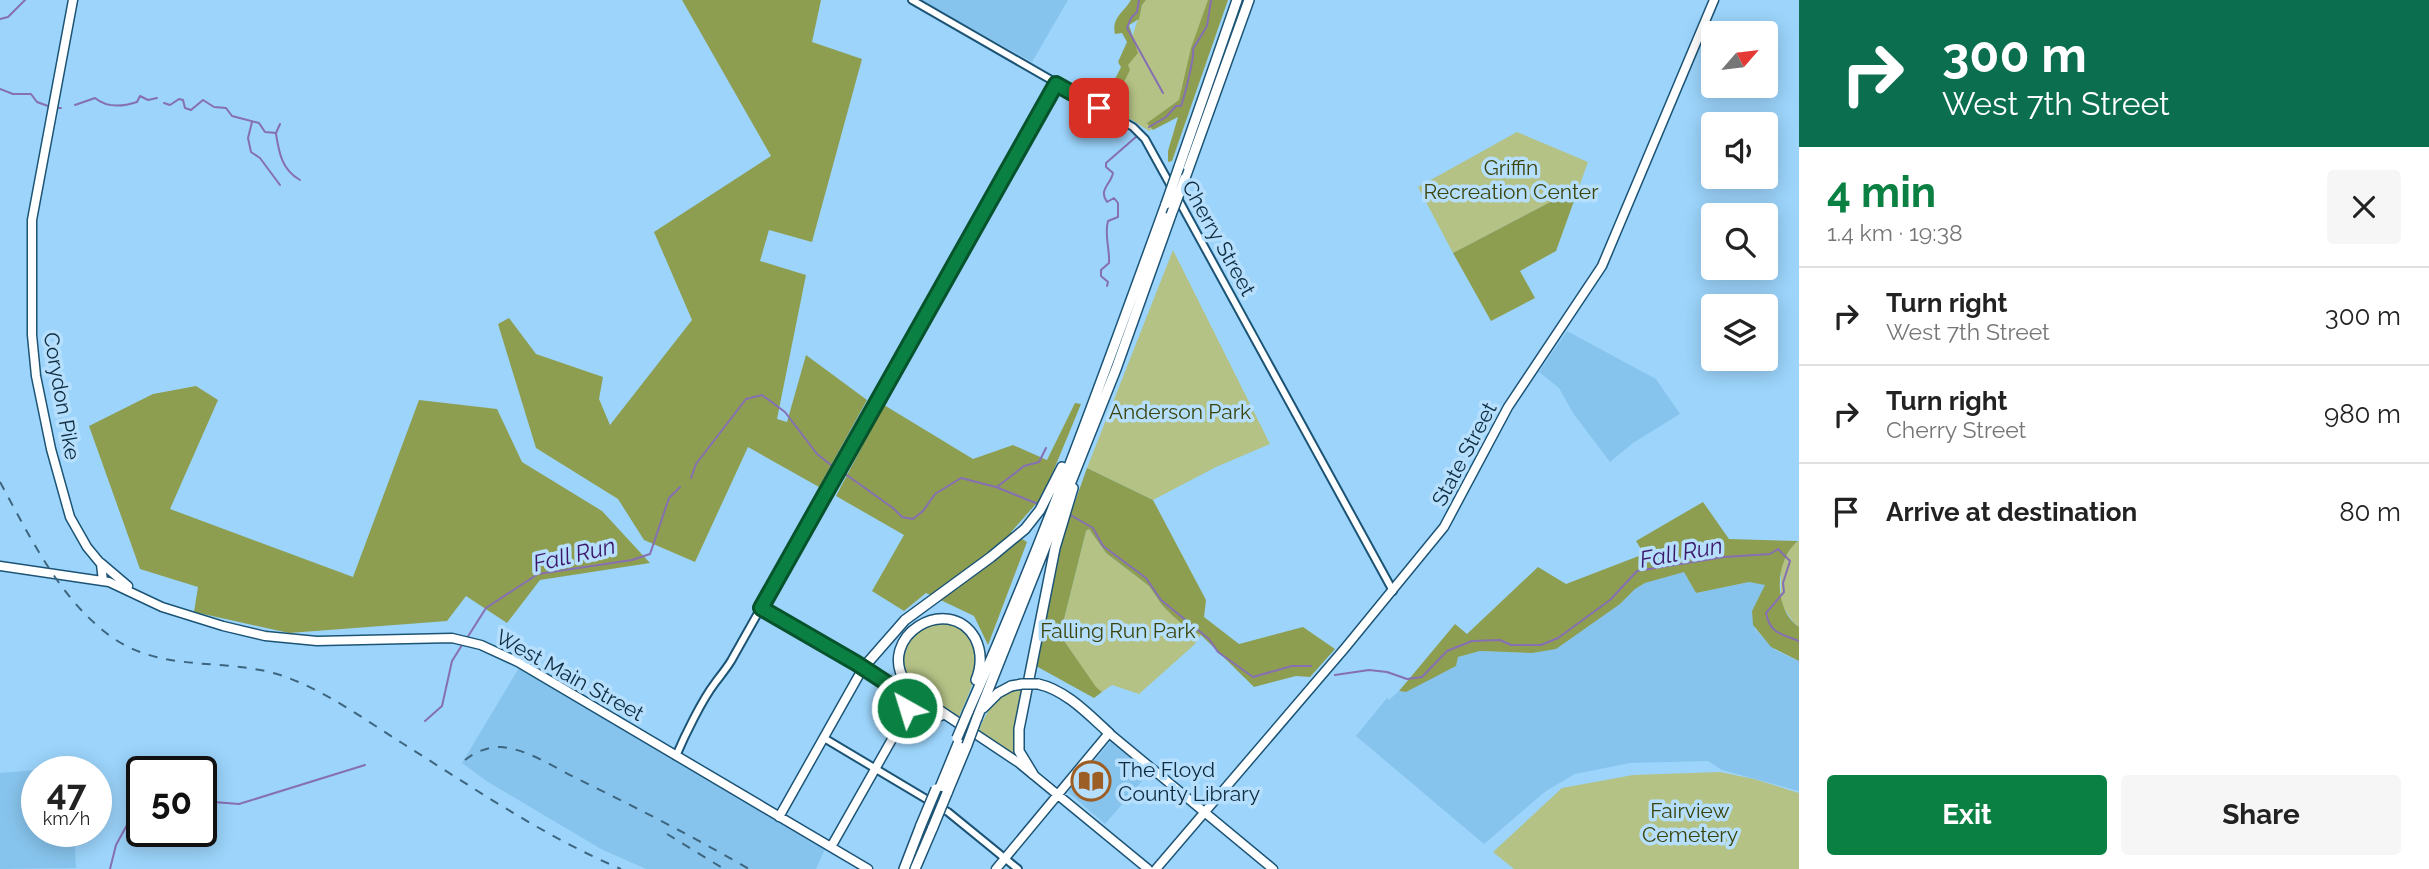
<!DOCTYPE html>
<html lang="en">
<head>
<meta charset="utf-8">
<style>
	body { margin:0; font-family:Raleway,sans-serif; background:#f6f6f6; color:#222; height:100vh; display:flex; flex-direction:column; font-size:26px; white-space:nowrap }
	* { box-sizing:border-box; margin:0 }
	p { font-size:23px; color:#767676 }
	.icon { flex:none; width:38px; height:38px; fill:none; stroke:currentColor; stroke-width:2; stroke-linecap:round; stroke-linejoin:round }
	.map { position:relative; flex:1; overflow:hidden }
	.panel { display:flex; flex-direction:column; background:#fff; width:630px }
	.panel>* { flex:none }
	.guide { background:#0b6e4f; color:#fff; overflow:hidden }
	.needle { width:46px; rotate:62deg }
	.buttons { position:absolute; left:1701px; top:21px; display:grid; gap:14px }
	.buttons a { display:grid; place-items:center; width:77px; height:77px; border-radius:7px; background:#fff; box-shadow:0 4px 18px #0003; font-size:35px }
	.speed { position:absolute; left:21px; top:756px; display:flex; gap:14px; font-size:35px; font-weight:700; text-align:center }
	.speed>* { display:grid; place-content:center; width:91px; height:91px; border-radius:50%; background:#fff; box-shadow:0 4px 18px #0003; line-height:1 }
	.speed small { font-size:18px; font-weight:400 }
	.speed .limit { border:4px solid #111; border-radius:10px; background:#fff; color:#111 }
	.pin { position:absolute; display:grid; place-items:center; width:60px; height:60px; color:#fff; margin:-30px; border-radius:14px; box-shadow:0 4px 10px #0006 }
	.me { position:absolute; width:77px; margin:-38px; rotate:321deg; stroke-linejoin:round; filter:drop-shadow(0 0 5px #0008) }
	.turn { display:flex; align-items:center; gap:24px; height:147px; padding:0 28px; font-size:32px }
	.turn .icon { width:91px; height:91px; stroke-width:2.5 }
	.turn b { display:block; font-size:49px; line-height:60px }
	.round { display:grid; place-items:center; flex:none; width:74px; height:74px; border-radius:7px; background:#f6f6f6 }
	.headline { display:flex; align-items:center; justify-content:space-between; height:119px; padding:0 28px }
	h1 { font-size:42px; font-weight:700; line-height:52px; color:#0b8043 }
	.button { display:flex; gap:14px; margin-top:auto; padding:14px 28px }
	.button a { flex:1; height:80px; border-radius:7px; background:#0b8043; color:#fff; font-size:28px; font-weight:700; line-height:80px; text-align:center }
	.button a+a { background:#f6f6f6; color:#222 }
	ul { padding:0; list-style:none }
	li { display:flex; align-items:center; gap:21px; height:98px; padding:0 28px; border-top:2px solid #e0e0e0 }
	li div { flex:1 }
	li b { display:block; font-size:26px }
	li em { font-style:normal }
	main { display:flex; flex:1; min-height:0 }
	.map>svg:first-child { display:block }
	.built { fill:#87c4ed }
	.green { fill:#b4c285 }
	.forest { fill:#8e9e51 }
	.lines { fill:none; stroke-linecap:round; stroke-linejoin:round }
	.stream { stroke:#866fb2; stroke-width:2 }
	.minor-casing { stroke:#1c5475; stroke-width:10 }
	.major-casing { stroke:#1c5475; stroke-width:11 }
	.highway-casing { stroke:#1c5475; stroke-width:12 }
	.minor { stroke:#fff; stroke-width:6 }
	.major { stroke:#fff; stroke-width:8 }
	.highway { stroke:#fff; stroke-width:9 }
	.rail { stroke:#3e657e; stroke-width:2; stroke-dasharray:9 9; stroke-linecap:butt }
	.highway-bridge-casing { stroke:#1c5475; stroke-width:12; stroke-linecap:butt }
	.highway-bridge { stroke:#fff; stroke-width:9 }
	.route-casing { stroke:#07532c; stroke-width:18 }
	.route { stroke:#0b8043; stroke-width:12 }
	.labels { text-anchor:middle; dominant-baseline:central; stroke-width:7; stroke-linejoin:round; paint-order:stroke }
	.park-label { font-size:21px; fill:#3b450a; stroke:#b6dffd }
	.street-label { font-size:21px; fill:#0e2c3f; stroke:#b6dffd }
	.poi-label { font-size:21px; fill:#0e2c3f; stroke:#b6dffd; text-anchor:start }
	.water-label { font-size:23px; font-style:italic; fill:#3c1668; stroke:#b6dffd }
</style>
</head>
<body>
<main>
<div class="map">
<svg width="1799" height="869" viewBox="0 0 1799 869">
	<rect width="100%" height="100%" fill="#9cd4fb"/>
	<path class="built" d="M 921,0 L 1068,0 L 1032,62 Z
		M 1567,331 L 1656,379 L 1680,414 L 1633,443 L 1610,462 L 1573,413 L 1559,388 L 1539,372 Z
		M 1684,571 L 1696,593 L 1749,582 L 1766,585 L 1752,611 L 1755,629 L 1775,650 L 1799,661 L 1799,791 L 1722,770 L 1708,761 L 1630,763 L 1575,774 L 1546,791 L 1484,844 L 1356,736 L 1387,698 L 1389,700 L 1399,691 L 1406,692 L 1458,657 L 1480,651 L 1532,653 L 1620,604 L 1635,589 L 1645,583 Z
		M 519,668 L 825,849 L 816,869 L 646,869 L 601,849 L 488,782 L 462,763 Z
		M 1111,741 L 1149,773 L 1105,824 L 1068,792 Z
		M 69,767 L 69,772 L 37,772 L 37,831 L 74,831 L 76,868 L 0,869 L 0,773 Z"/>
	<path class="green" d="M 1144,0 L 1223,0 L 1188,104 L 1149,131 L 1110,106 Z
		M 1517,132 L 1588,162 L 1579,187 L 1453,253 L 1418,187 Z
		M 1173,250 L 1270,444 L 1216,467 L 1153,500 L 1087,468 Z
		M 1089,529 L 1106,553 L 1149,586 L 1162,605 L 1189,630 L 1201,635 L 1194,645 L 1139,694 L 1112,685 L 1102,692 L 1096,688 L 1060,635 L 1086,531 Z
		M 1799,541 L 1799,627 L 1794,623 L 1781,604 L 1781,565 L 1792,546 Z
		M 945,622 C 949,623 956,624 960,627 C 992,649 970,691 959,717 C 944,708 926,699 913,687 C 893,668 904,634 928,624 C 933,622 940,623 945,622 Z
		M 1023,688 C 1018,712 1008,735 1018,759 L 979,730 C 988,707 999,694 1023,688 Z
		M 1720,772 L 1754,779 L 1799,793 L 1799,869 L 1514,869 L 1493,852 L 1562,788 L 1633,775 Z"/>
	<path class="forest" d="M 682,0 L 821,0 L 812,42 L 862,59 L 812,242 L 769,230 L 760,261 L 806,275 L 777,419 L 787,422 L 806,355 L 867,400 L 819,487 L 748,447 L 695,562 L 644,540 L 618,499 L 536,448 L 498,324 L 509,318 L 536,354 L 603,377 L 599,399 L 610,425 L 692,320 L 654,232 L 771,156 Z
		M 1131,0 L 1146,0 L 1142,5 L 1139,19 L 1129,25 L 1138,53 L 1128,65 L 1130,70 L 1120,90 L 1116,91 L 1115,79 L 1121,67 L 1118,62 L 1127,42 L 1122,33 L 1115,34 C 1111,18 1124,12 1131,0 Z
		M 1208,0 L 1228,0 L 1172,161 L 1168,162 L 1168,151 L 1178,117 L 1153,130 L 1147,123 L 1179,100 L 1191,48 Z
		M 1579,187 L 1556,251 L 1520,271 L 1535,298 L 1491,321 L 1453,253 Z
		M 196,386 L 218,400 L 170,509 L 353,577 L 419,400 L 497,409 L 522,462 L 602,511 L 650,563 L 540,580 L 507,623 L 466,596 L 447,621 L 289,633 L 194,612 L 198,587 L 140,569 L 89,426 L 153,394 Z
		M 1075,403 L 1081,404 L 1043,496 L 1011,532 L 1027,542 L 988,645 L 974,616 L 926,593 L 904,611 L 872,591 L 904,535 L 836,496 L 884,405 L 973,459 L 1013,445 L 1047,460 Z
		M 1087,468 L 1153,500 L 1206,600 L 1204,617 L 1239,644 L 1303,627 L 1335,649 L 1310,677 L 1296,676 L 1254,687 L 1201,635 L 1189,630 L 1173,616 L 1162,605 L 1149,586 L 1106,553 L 1089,529 L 1086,531 L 1060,635 L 1096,687 L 1102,692 L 1094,698 L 1036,666 L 1060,544 Z
		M 1703,502 L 1729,539 L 1798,541 C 1774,560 1773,610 1799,627 L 1799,661 L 1771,647 L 1753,625 L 1752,611 L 1765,585 L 1749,582 L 1696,593 L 1684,572 L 1645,583 L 1635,589 L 1620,604 L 1556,649 L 1532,653 L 1480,651 L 1458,657 L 1456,666 L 1406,692 L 1399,691 L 1455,624 L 1467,634 L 1538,567 L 1566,584 L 1644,554 L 1636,541 Z"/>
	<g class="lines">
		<path class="stream" d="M 1139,0 L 1137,12 L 1131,18 L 1127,28 L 1163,93
			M 0,19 L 8,17 L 25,0
			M 0,89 L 13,94 L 31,94 L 37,102 L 48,106
			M 164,103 L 170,105 L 179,99 L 183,100 L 185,108 L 191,110 L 203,100 L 214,107 L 226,108 L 232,116 L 259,123 L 265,132 L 276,133 L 280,124
			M 75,105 L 95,98 C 107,108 122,107 137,102 L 140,96 L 148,100 L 157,98
			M 57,108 L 61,108
			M 252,122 L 248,138 L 251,152 L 260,158 L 280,185
			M 1149,127 L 1166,117 L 1176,106 L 1181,106 C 1184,98 1195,56 1193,49 L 1207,26 L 1211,0
			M 276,134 C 279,153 282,170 300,180
			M 1107,286 L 1108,282 L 1101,276 L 1101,270 L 1109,263 C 1110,249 1104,235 1108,221 L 1118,217 L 1118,203 L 1114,198 L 1107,202 C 1098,190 1111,184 1113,173 L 1106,167 L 1106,163 L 1137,136
			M 841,471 L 893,508 L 902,517 L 913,519 L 923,511 L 935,494 L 961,478 L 996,487 L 1038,504
			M 691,478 L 696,464 L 746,399 L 762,395 L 785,412 L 817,454 L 835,468
			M 997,487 L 1024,466 L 1039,462 L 1046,448
			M 1067,513 L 1093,528 L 1103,546 L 1146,578 L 1161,600 L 1209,639 L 1218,652 L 1253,677 L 1292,666 L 1311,666
			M 467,638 L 486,608 L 538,574 L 632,560 L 650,554 L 669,498 L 680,487
			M 1335,675 L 1369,670 L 1387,672 L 1407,679 L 1422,677 L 1447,651 L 1472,641 L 1500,640 L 1511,645 L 1541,645 L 1558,638 L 1610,600 L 1637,571 L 1724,557 L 1770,554 L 1778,549 L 1790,561 L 1783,583 L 1784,592 L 1766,613 C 1770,634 1782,634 1799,641
			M 425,721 L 442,706 L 452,661 L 462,645
			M 201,801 L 239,804 L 365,765
			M 110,869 L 116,845 L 138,805 L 142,805"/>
		<g class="minor-casing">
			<path id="minor" d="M 912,0 L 1133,127 L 1145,139 L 1172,188
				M 1177,197 L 1393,591
				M 761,608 L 863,668
				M 824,738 L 948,812 L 1018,869
				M 676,756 C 685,735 702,700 715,683 C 721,675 726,669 731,661 L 1056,84"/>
		</g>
		<g class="major-casing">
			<path id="major" d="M 73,0 L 32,220 L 32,335 L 36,376 L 51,449 L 70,517 L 87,547 L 101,564 L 103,581
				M 101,563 L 128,586
				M 0,566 L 109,582 L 162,607 L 223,626 L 265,636 L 317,641 L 452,638 L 481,645 L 518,662 L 868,869
				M 968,729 L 1019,763 L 1148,869
				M 779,817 L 863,668 L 941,716
				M 831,847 L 904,718 L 907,708 L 905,695
				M 996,869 L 1109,733 L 1273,869
				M 1156,869 L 1345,648 L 1444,527 L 1508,407 L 1602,266 L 1714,0"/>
		</g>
		<g class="highway-casing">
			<path id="highway" d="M 1179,167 L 1237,0
				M 1185,178 L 1249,0
				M 863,668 L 905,620 L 991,557 L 1025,529 L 1040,510 L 1062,467
				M 1038,684 C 1066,690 1089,715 1109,733
				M 983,708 L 998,693 L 1011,686
				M 968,712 C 1042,546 1104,375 1166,204
				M 977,718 L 1116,369 L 1171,215
				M 967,729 C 951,717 917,698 906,683 C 875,637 948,592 975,638 C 982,652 982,665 976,680
				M 1033,774 L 1019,751 L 1019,729 L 1055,548 L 1073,488
				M 939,790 L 960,739
				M 947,793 L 967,745
				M 904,869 L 921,825
				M 915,869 L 933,827"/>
		</g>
		<use href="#minor" class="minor"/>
		<use href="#major" class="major"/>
		<use href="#highway" class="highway"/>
		<path class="rail" d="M 0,482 C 29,535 57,594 105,632 C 157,674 218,657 277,674 C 322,688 362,718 402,743 C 472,787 545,837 621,869
			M 465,760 C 475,752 487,747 500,747 C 525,748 552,766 574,777 C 633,806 692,836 749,869
			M 667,834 L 724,869"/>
		<g class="highway-bridge-casing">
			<path id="highway-bridge" d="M 1166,204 L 1179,167
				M 1171,215 L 1185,178
				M 1011,686 L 1022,684 L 1038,684
				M 957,738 L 968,712
				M 967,745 L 977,718
				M 921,825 L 936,789
				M 933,827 L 947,793"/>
		</g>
		<use href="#highway-bridge" class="highway-bridge"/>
	</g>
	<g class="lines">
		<g class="route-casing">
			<path id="route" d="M 907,708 L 905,695 L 856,663 L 761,608 L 1056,84 L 1099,108"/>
		</g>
		<use href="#route" class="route"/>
	</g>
	<defs>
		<g id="library-ring" transform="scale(2.0125)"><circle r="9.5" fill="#b6dffd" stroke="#9d5e26" stroke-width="1.5"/><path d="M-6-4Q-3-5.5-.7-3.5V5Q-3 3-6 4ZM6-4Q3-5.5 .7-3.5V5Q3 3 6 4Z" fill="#9d5e26"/></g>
	</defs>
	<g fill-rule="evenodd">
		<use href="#library-ring" x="1091" y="781"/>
	</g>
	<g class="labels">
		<g class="park-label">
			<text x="1511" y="167">Griffin<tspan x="1511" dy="24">Recreation Center</tspan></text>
			<text x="1180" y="411">Anderson Park</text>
			<text x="1118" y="630">Falling Run Park</text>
			<text x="1690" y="810">Fairview<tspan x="1690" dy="24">Cemetery</tspan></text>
		</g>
		<g class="street-label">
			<text transform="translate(1219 238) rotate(61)">Cherry Street</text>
			<text transform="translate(62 396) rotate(80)">Corydon Pike</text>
			<text transform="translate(1464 454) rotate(-62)">State Street</text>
			<text transform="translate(570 675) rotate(29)">West Main Street</text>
		</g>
		<g class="poi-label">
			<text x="1118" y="769">The Floyd<tspan x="1118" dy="24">County Library</tspan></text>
		</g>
		<g class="water-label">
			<text transform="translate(1681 552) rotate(-10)">Fall Run</text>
			<text transform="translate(574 554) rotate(-13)">Fall Run</text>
		</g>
	</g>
</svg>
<div class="buttons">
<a><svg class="needle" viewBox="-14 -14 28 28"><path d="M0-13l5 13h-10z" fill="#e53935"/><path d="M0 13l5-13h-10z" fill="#767676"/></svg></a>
<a><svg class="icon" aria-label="sound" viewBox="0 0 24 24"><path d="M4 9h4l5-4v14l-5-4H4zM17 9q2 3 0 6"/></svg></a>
<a><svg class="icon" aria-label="search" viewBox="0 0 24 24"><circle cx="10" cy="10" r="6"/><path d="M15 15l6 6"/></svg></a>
<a><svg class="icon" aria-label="layers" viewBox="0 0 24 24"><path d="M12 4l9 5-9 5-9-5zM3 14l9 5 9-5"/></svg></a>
</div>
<div class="speed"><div>47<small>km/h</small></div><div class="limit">50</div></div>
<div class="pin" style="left:1099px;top:108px;background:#d93025"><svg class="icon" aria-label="arrive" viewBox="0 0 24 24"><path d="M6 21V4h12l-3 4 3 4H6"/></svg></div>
<svg class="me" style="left:907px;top:708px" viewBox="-20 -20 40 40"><circle r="17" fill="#0b8043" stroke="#fff" stroke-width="3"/><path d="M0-11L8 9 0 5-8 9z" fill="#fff"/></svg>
</div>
<section class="panel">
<div class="guide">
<div class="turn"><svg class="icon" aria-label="right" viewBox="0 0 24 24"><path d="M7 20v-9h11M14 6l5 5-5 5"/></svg><div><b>300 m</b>West 7th Street</div></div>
</div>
<div class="headline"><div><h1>4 min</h1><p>1.4 km · 19:38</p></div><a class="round"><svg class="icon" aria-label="close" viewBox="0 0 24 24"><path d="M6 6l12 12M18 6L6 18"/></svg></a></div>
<ul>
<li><svg class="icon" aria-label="right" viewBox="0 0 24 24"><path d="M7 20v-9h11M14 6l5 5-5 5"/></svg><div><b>Turn right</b><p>West 7th Street</p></div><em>300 m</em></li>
<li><svg class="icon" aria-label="right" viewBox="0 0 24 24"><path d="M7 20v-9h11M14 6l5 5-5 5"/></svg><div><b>Turn right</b><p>Cherry Street</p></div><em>980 m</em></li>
<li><svg class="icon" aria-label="arrive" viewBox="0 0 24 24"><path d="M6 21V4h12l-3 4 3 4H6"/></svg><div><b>Arrive at destination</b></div><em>80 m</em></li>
</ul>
<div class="button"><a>Exit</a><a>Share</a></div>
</section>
</main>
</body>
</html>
